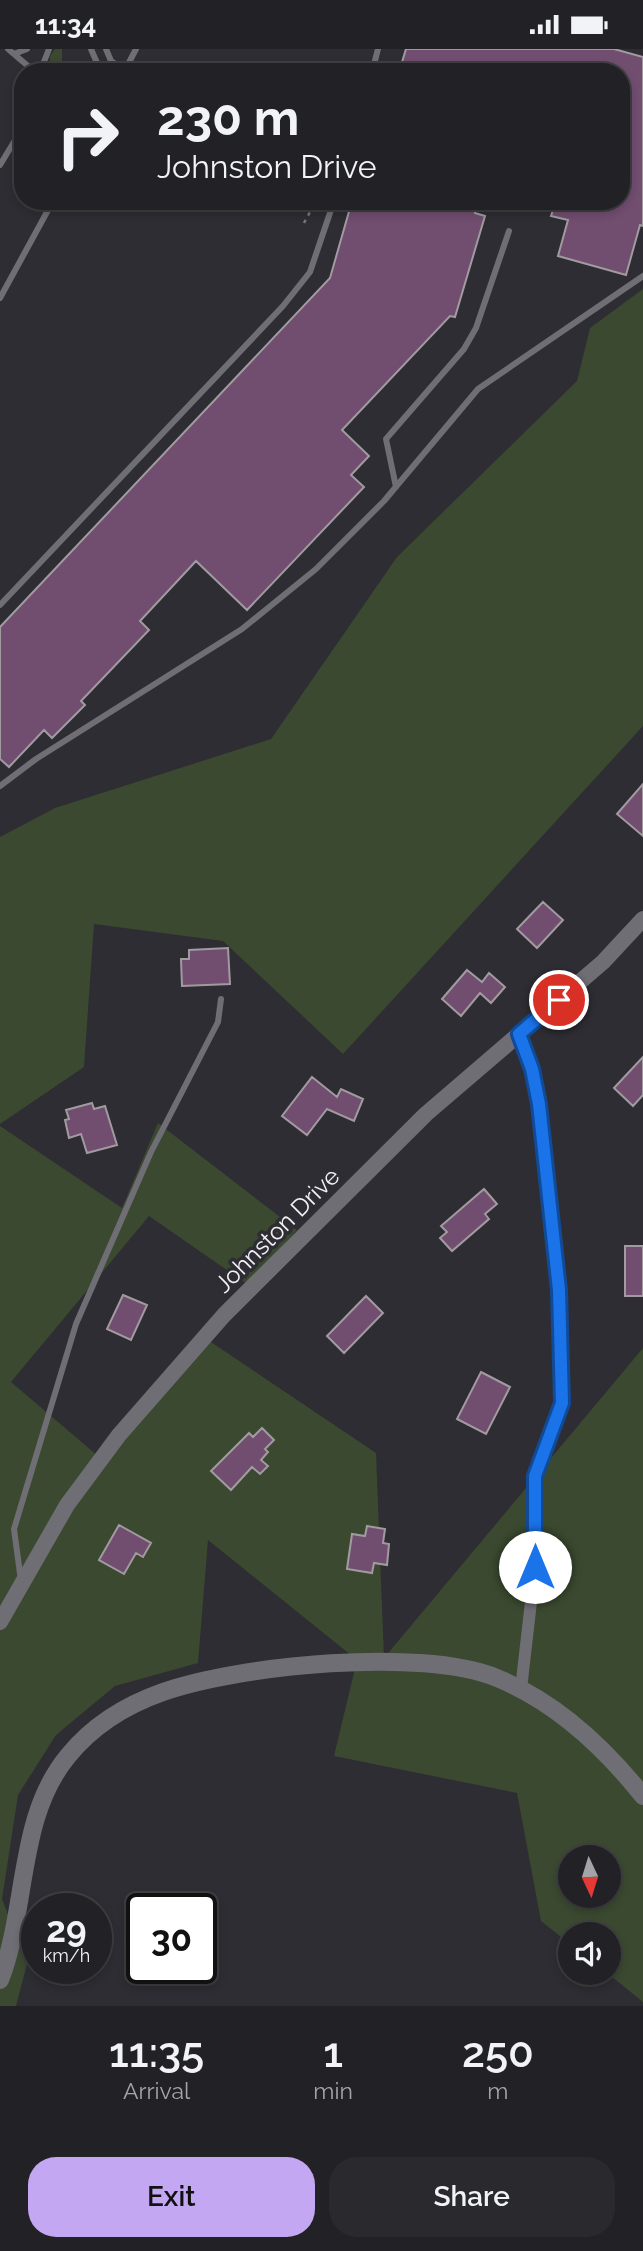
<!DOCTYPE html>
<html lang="en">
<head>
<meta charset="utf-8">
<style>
	body { margin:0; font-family:Raleway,sans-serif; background:#2a2a2e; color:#f1f3f6; height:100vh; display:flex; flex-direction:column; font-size:26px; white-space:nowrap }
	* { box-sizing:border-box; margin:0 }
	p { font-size:23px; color:#a2a4a7 }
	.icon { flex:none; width:38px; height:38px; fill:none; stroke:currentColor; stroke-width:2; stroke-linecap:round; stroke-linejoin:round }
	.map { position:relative; height:1957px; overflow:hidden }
	.panel { display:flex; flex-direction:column; background:#222226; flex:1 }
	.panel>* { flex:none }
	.hud { position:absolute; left:14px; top:14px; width:616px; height:147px; border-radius:28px; box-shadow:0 4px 10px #0003,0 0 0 2px #3f3f43; background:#222226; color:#f1f3f6; overflow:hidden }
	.needle { width:46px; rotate:176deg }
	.buttons { position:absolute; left:558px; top:1796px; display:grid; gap:14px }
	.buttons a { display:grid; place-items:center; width:63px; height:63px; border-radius:50%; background:#222226; box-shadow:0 4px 10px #0003,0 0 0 2px #3f3f43; font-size:35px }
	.speed { position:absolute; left:21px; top:1844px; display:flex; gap:14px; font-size:35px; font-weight:700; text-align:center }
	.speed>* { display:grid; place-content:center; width:91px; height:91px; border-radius:50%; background:#222226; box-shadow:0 4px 10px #0003,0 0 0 2px #3f3f43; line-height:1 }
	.speed small { font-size:18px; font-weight:400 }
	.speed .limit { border:4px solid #111; border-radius:10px; background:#fff; color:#111 }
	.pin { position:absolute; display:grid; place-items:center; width:60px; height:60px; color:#fff; margin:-30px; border:4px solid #fff; border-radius:50%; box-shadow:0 2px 7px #0007 }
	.me { position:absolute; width:77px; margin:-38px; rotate:0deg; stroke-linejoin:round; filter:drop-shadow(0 0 5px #0008) }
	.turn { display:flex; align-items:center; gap:24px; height:147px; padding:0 28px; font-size:32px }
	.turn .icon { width:91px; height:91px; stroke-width:2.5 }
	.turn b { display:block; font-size:49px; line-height:60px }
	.eta { display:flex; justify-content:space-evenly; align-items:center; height:119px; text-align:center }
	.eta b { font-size:42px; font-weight:600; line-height:49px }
	.button { display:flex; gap:14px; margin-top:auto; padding:14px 28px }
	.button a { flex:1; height:80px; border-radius:28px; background:#c3a7f2; color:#111; font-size:28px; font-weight:600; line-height:80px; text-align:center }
	.button a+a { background:#2a2a2e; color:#f1f3f6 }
	.status { display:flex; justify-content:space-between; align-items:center; height:49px; padding:0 35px; background:#222226; direction:ltr }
	.status svg { height:19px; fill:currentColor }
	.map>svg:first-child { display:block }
	.green { fill:#3a4930; fill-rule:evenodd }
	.building { fill:#714d70; stroke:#a19ba0; stroke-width:2 }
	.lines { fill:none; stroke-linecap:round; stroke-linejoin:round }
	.path { stroke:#77767b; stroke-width:2.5; stroke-dasharray:3.5 5; stroke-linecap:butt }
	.service { stroke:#6f6e75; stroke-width:6 }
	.minor { stroke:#6f6e75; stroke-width:12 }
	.tertiary { stroke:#6f6e75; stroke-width:16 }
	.secondary { stroke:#6f6e75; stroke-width:18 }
	.route-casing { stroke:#114b97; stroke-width:18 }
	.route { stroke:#1a73e8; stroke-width:12 }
	.labels { text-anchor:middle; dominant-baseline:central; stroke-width:7; stroke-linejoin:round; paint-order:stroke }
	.street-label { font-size:24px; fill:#f1f0f4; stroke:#2e2d33 }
</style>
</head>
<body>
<div class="status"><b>11:34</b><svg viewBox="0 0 49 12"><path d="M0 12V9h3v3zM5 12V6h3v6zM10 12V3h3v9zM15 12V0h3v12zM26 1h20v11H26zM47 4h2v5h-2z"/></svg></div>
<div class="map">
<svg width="643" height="1957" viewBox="0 0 643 1957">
	<rect width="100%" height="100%" fill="#2e2d33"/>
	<path class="green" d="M 55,0 L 62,0 L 62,14 L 79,23 L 54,23 L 50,19 L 50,7 Z
		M 643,240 L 643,677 L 343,1005 L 223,892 L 94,875 L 84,1018 L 0,1075 L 0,788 L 55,759 L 271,690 L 397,508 L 577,332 L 590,279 Z
		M 158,1074 L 297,1181 L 247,1235 L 149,1167 L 11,1333 L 98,1407 L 199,1285 L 376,1404 L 384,1609 L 643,1299 L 643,1953 L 606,1923 L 609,1923 L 609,1885 L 570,1885 L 570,1895 L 541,1872 L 517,1744 L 334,1707 L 357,1611 L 208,1491 L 198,1614 L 115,1637 L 56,1686 L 18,1746 L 2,1850 L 27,1915 L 16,1957 L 0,1957 L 0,1077 L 122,1159 ZM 570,1808 L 609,1808 L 609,1846 L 570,1846 Z"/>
	<path class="building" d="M 406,0 L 614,0 L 643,8 L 643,177 L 640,176 L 626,226 L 558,207 L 568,171 L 551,167 L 556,152 L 621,152 L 621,23 L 399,23 Z
		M 352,152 L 479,152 L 475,164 L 485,167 L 455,268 L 450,267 L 342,381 L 369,407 L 351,426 L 364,438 L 247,561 L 196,512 L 140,572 L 149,581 L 81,652 L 85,656 L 52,689 L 44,681 L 9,718 L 0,710 L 0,578 L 330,229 Z
		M 643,735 L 643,787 L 617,765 Z
		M 543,853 L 563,871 L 537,899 L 517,880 Z
		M 228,899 L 230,935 L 182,937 L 181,910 L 189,910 L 189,901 Z
		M 467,921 L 482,933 L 489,924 L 505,938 L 491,954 L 480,944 L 461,967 L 442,950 Z
		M 643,1008 L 643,1046 L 633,1057 L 614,1039 Z
		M 312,1028 L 337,1048 L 341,1040 L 363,1050 L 354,1072 L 327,1060 L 307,1086 L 282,1067 Z
		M 92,1054 L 94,1060 L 105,1057 L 117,1096 L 87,1104 L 81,1085 L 69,1089 L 65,1071 L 69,1070 L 66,1061 Z
		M 484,1140 L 497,1155 L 485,1165 L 489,1170 L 452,1202 L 440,1189 L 447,1183 L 441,1177 Z
		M 625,1197 L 643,1197 L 643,1247 L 625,1247 Z
		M 123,1246 L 147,1256 L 131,1291 L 107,1280 Z
		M 366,1247 L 383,1264 L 344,1304 L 327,1287 Z
		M 481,1323 L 510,1338 L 486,1385 L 457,1370 Z
		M 262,1379 L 274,1391 L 265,1400 L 268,1403 L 261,1411 L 268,1417 L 260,1425 L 252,1418 L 231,1441 L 211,1422 L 249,1384 L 253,1388 Z
		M 119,1476 L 151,1494 L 143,1508 L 136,1504 L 124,1525 L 99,1511 Z
		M 367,1477 L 385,1480 L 383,1494 L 389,1495 L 387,1516 L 374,1514 L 372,1524 L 347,1520 L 352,1485 L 365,1487 Z"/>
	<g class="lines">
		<path class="path" d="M 304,174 L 316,152"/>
		<path class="service" d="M 8,0 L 35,23
			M 91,0 L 101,23
			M 106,0 L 111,12 L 125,21
			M 14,5 L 27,0
			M 40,23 L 49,0
			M 124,23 L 136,0
			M 372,23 L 378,0
			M 0,116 L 23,78
			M 0,249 L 53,152
			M 396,438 L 386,390 L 464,300 L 476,279 L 509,182
			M 0,556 L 283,257 L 310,223 L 334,152
			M 0,737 L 36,710 L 242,580 L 316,520 L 384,452 L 478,340 L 643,227
			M 21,1532 L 14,1480 L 76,1275 L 151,1103 L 218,973 L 221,950"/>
		<path class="minor" d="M 519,985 L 532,1020 L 539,1055 L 559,1241 L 562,1354 L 535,1427 L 535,1518 L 521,1640"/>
		<path class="tertiary" d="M 0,1573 L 67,1456 L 119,1386 L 224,1266 L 426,1065 L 603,913 L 643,870"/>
		<path class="secondary" d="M 0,1931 C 28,1859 17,1768 68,1707 C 93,1676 126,1656 163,1643 C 240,1616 422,1598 497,1629 C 556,1653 604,1698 643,1747"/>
	</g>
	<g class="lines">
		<g class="route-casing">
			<path id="route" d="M 535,1518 L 535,1427 L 562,1354 L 559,1241 L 539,1055 L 532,1020 L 519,985 L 559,951"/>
		</g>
		<use href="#route" class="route"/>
	</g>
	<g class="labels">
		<g class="street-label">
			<text transform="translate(277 1181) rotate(-45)">Johnston Drive</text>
		</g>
	</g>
</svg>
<div class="buttons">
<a><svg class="needle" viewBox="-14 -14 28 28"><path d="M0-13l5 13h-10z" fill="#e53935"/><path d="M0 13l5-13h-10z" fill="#a2a4a7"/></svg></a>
<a><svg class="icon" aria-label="sound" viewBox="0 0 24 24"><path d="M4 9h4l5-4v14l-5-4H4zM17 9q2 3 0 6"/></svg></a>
</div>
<div class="speed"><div>29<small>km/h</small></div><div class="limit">30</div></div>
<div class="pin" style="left:559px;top:951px;background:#d93025"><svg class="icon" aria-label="arrive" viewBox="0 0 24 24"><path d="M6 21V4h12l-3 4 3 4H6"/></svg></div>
<svg class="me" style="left:535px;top:1518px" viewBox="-20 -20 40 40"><circle r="19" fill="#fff"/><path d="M0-13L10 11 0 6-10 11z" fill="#1a73e8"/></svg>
<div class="hud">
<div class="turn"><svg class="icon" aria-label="right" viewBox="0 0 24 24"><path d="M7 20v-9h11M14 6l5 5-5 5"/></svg><div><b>230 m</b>Johnston Drive</div></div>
</div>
</div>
<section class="panel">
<div class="eta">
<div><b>11:35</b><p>Arrival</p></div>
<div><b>1</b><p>min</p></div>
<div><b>250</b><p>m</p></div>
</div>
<div class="button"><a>Exit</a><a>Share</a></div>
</section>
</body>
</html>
